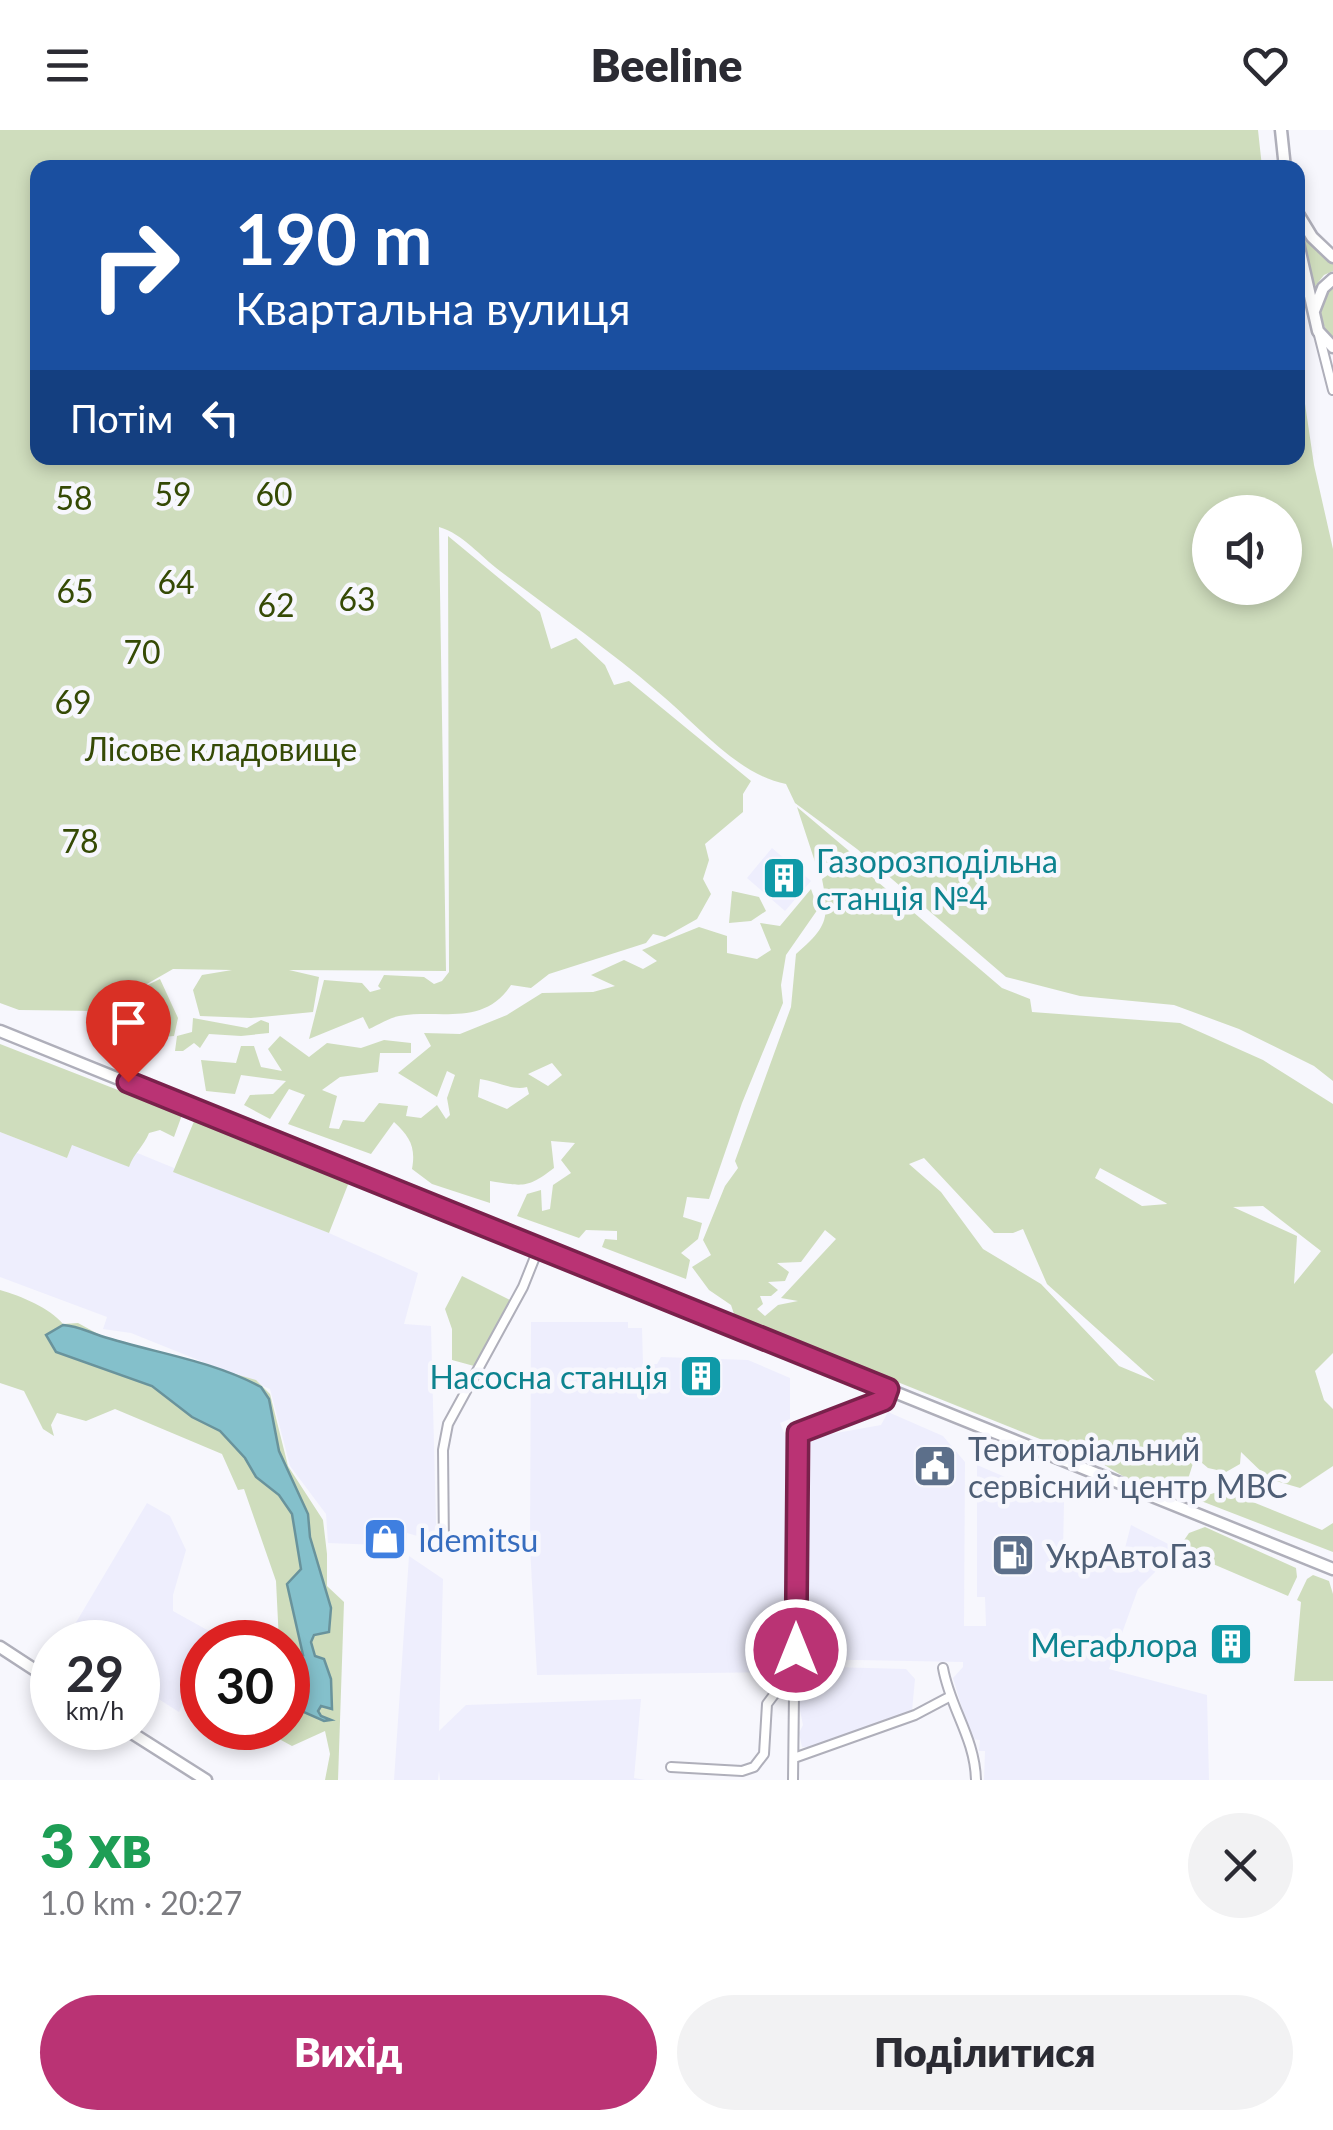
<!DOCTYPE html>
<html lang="uk">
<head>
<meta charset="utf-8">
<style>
	body { margin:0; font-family:Lato,sans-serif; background:#f2f2f3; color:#2b2b33; height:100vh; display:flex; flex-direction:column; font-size:38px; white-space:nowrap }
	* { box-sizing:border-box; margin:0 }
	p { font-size:32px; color:#7c7c81 }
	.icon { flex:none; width:55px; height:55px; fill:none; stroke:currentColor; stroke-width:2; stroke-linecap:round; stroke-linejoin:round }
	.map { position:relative; height:1650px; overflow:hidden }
	.sheet { display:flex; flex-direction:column; background:#fff; flex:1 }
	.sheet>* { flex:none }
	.guide { position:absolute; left:30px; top:30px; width:1275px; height:305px; border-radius:20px; box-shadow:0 5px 15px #0003; background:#1a4fa0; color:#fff; overflow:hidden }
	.buttons { position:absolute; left:1192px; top:365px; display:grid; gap:20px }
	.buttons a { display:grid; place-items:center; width:110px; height:110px; border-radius:50%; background:#fff; box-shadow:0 5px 15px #0003; font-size:50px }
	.speed { position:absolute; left:30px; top:1490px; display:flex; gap:20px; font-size:50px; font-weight:700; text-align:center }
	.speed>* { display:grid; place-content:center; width:130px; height:130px; border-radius:50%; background:#fff; box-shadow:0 5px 15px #0003; line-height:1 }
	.speed small { font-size:25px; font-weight:400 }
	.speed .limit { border:15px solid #d22; background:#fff; color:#111 }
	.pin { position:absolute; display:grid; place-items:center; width:85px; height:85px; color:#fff; margin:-102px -42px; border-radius:50% 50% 50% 0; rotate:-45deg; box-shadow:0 0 10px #0007 }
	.pin .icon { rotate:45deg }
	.me { position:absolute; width:110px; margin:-55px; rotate:0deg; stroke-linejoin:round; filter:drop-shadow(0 0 8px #0008) }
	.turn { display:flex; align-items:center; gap:35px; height:210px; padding:0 40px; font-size:45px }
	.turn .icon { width:130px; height:130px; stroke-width:2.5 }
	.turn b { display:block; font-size:70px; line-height:85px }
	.then { display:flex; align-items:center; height:95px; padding:0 40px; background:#0003; gap:20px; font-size:38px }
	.round { display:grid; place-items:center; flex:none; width:105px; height:105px; border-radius:52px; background:#f2f2f3 }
	.overview { display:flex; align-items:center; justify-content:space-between; height:170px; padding:0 40px }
	h1 { font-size:60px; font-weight:800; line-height:75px; color:#1e9e55 }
	.primary-button { display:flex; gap:20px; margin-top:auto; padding:20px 40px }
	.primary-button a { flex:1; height:115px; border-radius:60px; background:#ba3374; color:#fff; font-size:40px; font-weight:800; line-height:115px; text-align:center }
	.primary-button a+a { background:#f2f2f3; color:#2b2b33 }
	header { display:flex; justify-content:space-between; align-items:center; height:130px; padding:0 40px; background:#fff; font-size:45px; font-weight:800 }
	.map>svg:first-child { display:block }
	.built { fill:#eeeefd }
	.green { fill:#cfddbd; fill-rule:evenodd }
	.water { fill:#84c0cb; stroke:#69939c; stroke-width:2.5 }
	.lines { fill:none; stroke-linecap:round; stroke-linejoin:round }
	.street-casing { stroke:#afafba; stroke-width:12 }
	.secondary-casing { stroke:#afafba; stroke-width:15 }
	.street { stroke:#fff; stroke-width:8 }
	.secondary { stroke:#fff; stroke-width:10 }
	.route-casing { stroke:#79214b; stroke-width:25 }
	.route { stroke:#ba3374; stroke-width:18 }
	.labels { text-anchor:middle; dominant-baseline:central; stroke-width:9; stroke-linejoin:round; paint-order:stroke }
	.park-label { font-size:32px; fill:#354a05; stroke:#f7f7fd }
	.culture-label { font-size:32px; fill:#0d838f; stroke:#f7f7fd; text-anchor:end }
	.service-label { font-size:32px; fill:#4e5e75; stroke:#f7f7fd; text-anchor:start }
	.shop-label { font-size:32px; fill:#366cbe; stroke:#f7f7fd; text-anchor:start }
</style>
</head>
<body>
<header><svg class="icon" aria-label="menu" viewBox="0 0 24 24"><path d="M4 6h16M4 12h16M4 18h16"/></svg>Beeline<svg class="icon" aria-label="heart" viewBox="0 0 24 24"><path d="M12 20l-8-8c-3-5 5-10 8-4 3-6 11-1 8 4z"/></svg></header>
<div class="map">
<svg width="1333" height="1650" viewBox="0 0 1333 1650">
	<rect width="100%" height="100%" fill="#f7f7fd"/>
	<path class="built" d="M 772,718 L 811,751 L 785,781 L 747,748 Z
		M 0,1002 L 67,1028 L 71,1015 L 135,1022 L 174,1038 L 174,1042 L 329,1103 L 418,1143 L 404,1194 L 431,1196 L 436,1393 L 440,1403 L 438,1412 L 407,1403 L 406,1416 L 328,1413 L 326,1384 L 290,1336 L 270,1259 L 131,1203 L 103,1199 L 107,1187 L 0,1147 Z
		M 531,1192 L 628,1192 L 628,1198 L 642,1198 L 643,1234 L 657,1234 L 661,1227 L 748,1230 L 790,1248 L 790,1289 L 780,1293 L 789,1315 L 788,1522 L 780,1528 L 780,1542 L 537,1545 L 530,1417 Z
		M 888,1282 L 943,1306 L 965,1332 L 964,1496 L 986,1496 L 985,1467 L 977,1467 L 977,1335 L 1064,1372 L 1063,1422 L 1120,1437 L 1131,1395 L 1178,1419 L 1138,1459 L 1109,1539 L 1207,1565 L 1209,1650 L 984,1650 L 985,1621 L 979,1621 L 980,1610 L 971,1609 L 953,1548 L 963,1537 L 963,1532 L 801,1529 L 802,1315 L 814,1307 L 881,1295 Z
		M 147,1373 L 170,1386 L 186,1420 L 173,1465 L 173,1481 L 209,1501 L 210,1512 L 202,1512 L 202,1533 L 179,1582 L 138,1556 L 138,1512 L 65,1511 Z
		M 409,1426 L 443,1449 L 439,1601 L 466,1575 L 641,1569 L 634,1648 L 645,1650 L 440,1650 L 439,1640 L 438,1650 L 394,1650 Z
		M 830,1537 L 906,1539 L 915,1549 L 912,1581 L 811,1617 L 802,1617 L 799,1603 L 803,1595 L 798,1571 L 804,1542 Z"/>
	<path class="green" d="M 0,0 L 1258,0 L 1262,37 L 38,38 L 38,328 L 1298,328 L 1298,226 L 1314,335 L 1333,419 L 1333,951 L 1314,936 L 1239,899 L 1174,875 L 1080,866 L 1006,847 L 857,719 L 795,673 L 786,654 C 736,644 697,594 658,562 C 608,519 553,481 500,441 C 480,426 463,404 439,397 L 446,841 L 289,840 L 319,847 L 313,882 L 251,888 L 200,886 L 193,860 L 202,845 L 232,840 L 173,839 L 133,862 L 160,849 L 178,888 L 174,906 L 162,907 L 146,930 L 120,930 L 103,908 L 122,868 L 98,881 L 19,880 L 0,873 ZM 1285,382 L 1285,458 L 1210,458 L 1210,382 Z
		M 1299,98 L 1333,133 L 1333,141 L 1324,145 L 1313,159 Z
		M 1333,157 L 1333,208 C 1317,192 1317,173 1333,157 Z
		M 448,406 L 540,482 L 551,519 L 576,508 L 605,535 L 614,555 L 629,551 L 751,651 L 743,664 L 743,682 L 705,714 L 709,730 L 703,749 L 711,764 L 697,789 L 665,807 L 653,804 L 646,813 L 549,844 L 531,858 L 511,855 C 484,897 440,879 399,886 C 389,888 378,895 369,899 L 363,887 L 309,909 L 324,850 L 362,853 L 370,862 L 381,859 L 378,856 L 384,845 L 424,847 L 434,854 L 442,851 L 449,842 Z
		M 797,677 L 849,721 L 850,721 L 817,738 Z
		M 851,729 L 1002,858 L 1030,869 L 1032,882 L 1180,893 L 1263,930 L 1333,974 L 1333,1223 L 1315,1241 L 1324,1270 L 1333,1279 L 1333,1336 L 1300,1358 L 1269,1349 L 1241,1322 L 1240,1334 L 1226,1342 L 1208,1338 L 1195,1327 L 1183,1365 L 1138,1355 L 1101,1333 L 1097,1319 L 1065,1319 L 735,1187 L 731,1175 L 709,1160 L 692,1137 L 711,1125 L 703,1110 L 725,1056 L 738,1038 L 735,1031 L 791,877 L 796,824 C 827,797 830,789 822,749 ZM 924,1028 L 994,1103 L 1013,1103 L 1023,1099 L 1047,1154 L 1155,1251 L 1119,1236 L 1041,1154 L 983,1119 L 941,1062 L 909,1034 ZM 1100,1038 L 1166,1073 L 1167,1074 L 1142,1076 L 1095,1048 ZM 1263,1076 L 1321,1121 L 1294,1154 L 1297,1106 L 1233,1077 ZM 825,1100 L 836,1109 L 781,1168 L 798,1171 L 778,1175 L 765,1186 L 757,1179 L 763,1174 L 760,1166 L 771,1166 L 778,1160 L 768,1152 L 785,1151 L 789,1142 L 777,1133 L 801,1132 Z
		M 811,759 L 818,779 L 786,825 L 781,855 L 783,873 L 742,973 L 709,1069 L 687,1067 L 683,1087 L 702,1093 L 698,1109 L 681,1123 L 690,1130 L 686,1149 L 602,1117 L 605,1109 L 617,1110 L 617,1101 L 586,1100 L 579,1108 L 517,1086 L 527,1064 L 541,1060 L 542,1081 L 550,1079 L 553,1055 L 571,1043 L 561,1030 L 575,1013 L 551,1011 L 554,1038 C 527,1059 523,1056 490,1051 L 490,1073 L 432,1054 L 412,1039 C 416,1017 410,1007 394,992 L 371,1024 L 288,994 L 305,965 L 289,959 L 270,989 L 244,975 L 250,965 L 273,964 L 286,951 L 241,945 L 235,964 L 206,961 L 201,930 L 236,933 L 241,916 L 254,916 L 261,937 L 282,941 L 268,919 L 280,906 L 309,927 L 327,913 L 361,918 L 384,910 L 411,913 L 411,923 L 380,923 L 378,942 L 340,947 L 322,960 L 337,966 L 329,998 L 339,999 L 343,990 L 364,992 L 379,973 L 408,976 L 406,986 L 421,988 L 437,975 L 446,989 L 450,985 L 447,968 L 455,945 L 447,941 L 437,967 L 398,943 L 431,916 L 424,903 L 460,904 L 507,885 L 542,863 L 593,862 L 615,856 L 591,845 L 624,830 L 643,839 L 657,831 L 642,820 L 699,797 L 727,806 L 727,823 L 757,829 L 771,820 L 760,793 L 780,796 ZM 552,933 L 562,945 L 548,956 L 528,944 ZM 480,949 C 496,951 512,961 527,957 L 529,964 L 507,979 L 478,967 Z
		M 732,761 L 759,767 L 766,781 L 751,791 L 729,793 Z
		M 193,888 L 247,898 L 261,890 L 269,893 L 269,903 L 241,906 L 209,904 L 200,918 L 194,913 L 183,921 L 175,921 L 177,906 L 192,902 Z
		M 0,914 L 182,985 L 174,1007 L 160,1000 L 149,1003 C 144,1016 134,1023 129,1037 L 72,1015 L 67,1028 L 0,1002 Z
		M 195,989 L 349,1052 L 329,1103 L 173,1042 Z
		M 462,1146 L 510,1170 L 474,1236 L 452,1230 L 452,1199 L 445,1179 Z
		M 0,1160 C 21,1166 50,1178 63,1194 L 78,1193 L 100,1205 L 256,1250 L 270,1264 L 288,1336 L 323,1390 L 327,1424 L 327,1456 L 344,1472 L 338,1650 L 325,1650 L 330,1624 L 325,1601 L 292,1616 L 281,1610 L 271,1598 L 288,1598 L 288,1512 L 279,1512 L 276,1451 L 244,1359 L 238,1360 L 222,1324 L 115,1279 L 86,1291 L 57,1283 L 51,1295 L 54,1306 L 43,1299 L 24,1261 L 0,1253 Z
		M 1223,1360 L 1322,1400 L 1333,1393 L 1333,1422 L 1196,1369 Z
		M 1205,1397 L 1296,1438 L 1297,1447 L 1288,1466 L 1178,1419 L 1189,1403 Z
		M 1313,1445 L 1329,1451 L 1333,1464 L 1333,1551 L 1294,1551 L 1301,1472 L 1297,1470 L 1307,1449 Z"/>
	<path class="water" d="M 63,1195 C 78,1196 86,1201 101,1206 C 154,1223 211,1230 261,1257 L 269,1269 L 279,1321 L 308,1384 L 310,1407 L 331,1478 L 329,1502 L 314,1505 L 311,1512 L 315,1526 L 324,1529 L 331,1549 L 332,1579 L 321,1576 L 318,1581 L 321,1586 L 331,1590 L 324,1591 L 299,1580 L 297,1568 L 288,1555 L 288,1525 L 303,1525 L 287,1454 L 301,1439 L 292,1384 L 279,1365 L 256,1347 L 245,1328 L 220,1301 L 192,1287 L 152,1256 L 56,1222 L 46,1205 Z"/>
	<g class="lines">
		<g class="street-casing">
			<path id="street" d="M 1318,201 L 1333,260
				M 444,1416 L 443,1320 L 448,1294 L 523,1157 L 539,1117
				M 943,1538 C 950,1578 975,1608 976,1650
				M 794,1628 L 915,1585 L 949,1567
				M 671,1637 L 742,1641 L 754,1637 L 764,1624 L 767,1574 L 794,1538
				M 793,1650 L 797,1303 L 884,1269 L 888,1259"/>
		</g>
		<g class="secondary-casing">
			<path id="secondary" d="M 1281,0 L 1285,38
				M 1298,84 L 1312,107 L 1333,127
				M 1298,113 L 1318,201 L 1333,217
				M 1314,181 L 1323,158 L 1333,149
				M 0,901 L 1333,1439
				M 0,1517 L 52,1551
				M 124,1598 L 206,1650"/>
		</g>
		<use href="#street" class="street"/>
		<use href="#secondary" class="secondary"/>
	</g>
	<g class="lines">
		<g class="route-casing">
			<path id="route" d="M 128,952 L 888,1259 L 884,1270 L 798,1303 L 796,1520"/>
		</g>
		<use href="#route" class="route"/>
	</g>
	<defs>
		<g id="building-square" transform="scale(2.25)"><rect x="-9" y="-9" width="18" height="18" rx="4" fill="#0f9aa8" stroke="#f7f7fd"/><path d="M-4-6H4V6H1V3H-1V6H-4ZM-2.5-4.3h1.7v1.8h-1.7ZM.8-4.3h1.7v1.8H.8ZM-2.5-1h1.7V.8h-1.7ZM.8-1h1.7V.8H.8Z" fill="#fff"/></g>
		<g id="civic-square" transform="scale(2.25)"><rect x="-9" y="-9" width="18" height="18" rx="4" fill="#5c6f8a" stroke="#f7f7fd"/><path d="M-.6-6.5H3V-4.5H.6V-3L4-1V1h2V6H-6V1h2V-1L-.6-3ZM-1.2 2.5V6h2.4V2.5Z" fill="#fff"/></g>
		<g id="shop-square" transform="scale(2.25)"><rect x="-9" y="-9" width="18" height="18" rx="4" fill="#3f7fe0" stroke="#f7f7fd"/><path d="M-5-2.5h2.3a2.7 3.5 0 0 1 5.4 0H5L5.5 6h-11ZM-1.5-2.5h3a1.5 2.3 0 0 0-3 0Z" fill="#fff"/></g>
		<g id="fuel-square" transform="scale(2.25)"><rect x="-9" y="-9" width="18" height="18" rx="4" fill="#5c6f8a" stroke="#f7f7fd"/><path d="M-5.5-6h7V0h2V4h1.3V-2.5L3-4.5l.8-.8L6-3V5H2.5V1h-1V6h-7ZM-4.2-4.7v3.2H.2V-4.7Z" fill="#fff"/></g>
	</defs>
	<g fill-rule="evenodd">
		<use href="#building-square" x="784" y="748"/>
		<use href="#building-square" x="701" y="1246"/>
		<use href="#civic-square" x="935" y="1336"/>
		<use href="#shop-square" x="385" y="1409"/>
		<use href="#fuel-square" x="1013" y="1425"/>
		<use href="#building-square" x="1231" y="1514"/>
	</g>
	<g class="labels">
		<g class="park-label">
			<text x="173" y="363">59</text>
			<text x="274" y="363">60</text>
			<text x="74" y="367">58</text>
			<text x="176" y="451">64</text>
			<text x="75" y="460">65</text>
			<text x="357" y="468">63</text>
			<text x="276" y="474">62</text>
			<text x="142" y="521">70</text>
			<text x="73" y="571">69</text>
			<text x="221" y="618">Лісове кладовище</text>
			<text x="80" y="710">78</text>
		</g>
		<g class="culture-label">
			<text x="816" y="730" text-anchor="start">Газорозподільна<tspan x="816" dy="37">станція №4</tspan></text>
			<text x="668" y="1246">Насосна станція</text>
			<text x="1198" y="1514">Мегафлора</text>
		</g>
		<g class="service-label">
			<text x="968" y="1318">Територіальний<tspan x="968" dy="37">сервісний центр МВС</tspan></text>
			<text x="1046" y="1425">УкрАвтоГаз</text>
		</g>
		<g class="shop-label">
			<text x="418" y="1409">Idemitsu</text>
		</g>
	</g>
</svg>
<div class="buttons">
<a><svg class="icon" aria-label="sound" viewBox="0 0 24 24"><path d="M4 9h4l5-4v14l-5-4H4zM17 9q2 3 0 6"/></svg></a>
</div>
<div class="speed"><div>29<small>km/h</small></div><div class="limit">30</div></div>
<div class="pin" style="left:128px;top:952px;background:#d93025"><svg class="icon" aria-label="arrive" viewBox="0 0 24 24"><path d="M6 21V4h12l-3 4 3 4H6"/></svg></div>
<svg class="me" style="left:796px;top:1520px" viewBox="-20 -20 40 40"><circle r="17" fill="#ba3374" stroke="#fff" stroke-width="3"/><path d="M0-11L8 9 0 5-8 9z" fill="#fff"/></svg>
<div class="guide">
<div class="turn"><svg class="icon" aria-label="right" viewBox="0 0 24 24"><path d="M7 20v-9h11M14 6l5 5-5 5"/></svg><div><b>190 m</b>Квартальна вулиця</div></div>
<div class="then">Потім<svg class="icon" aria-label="left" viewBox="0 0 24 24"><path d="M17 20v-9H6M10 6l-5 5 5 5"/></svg></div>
</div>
</div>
<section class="sheet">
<div class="overview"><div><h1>3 хв</h1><p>1.0 km · 20:27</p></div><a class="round"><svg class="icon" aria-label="close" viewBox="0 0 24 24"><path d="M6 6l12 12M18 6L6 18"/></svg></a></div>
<div class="primary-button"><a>Вихід</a><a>Поділитися</a></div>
</section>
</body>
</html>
